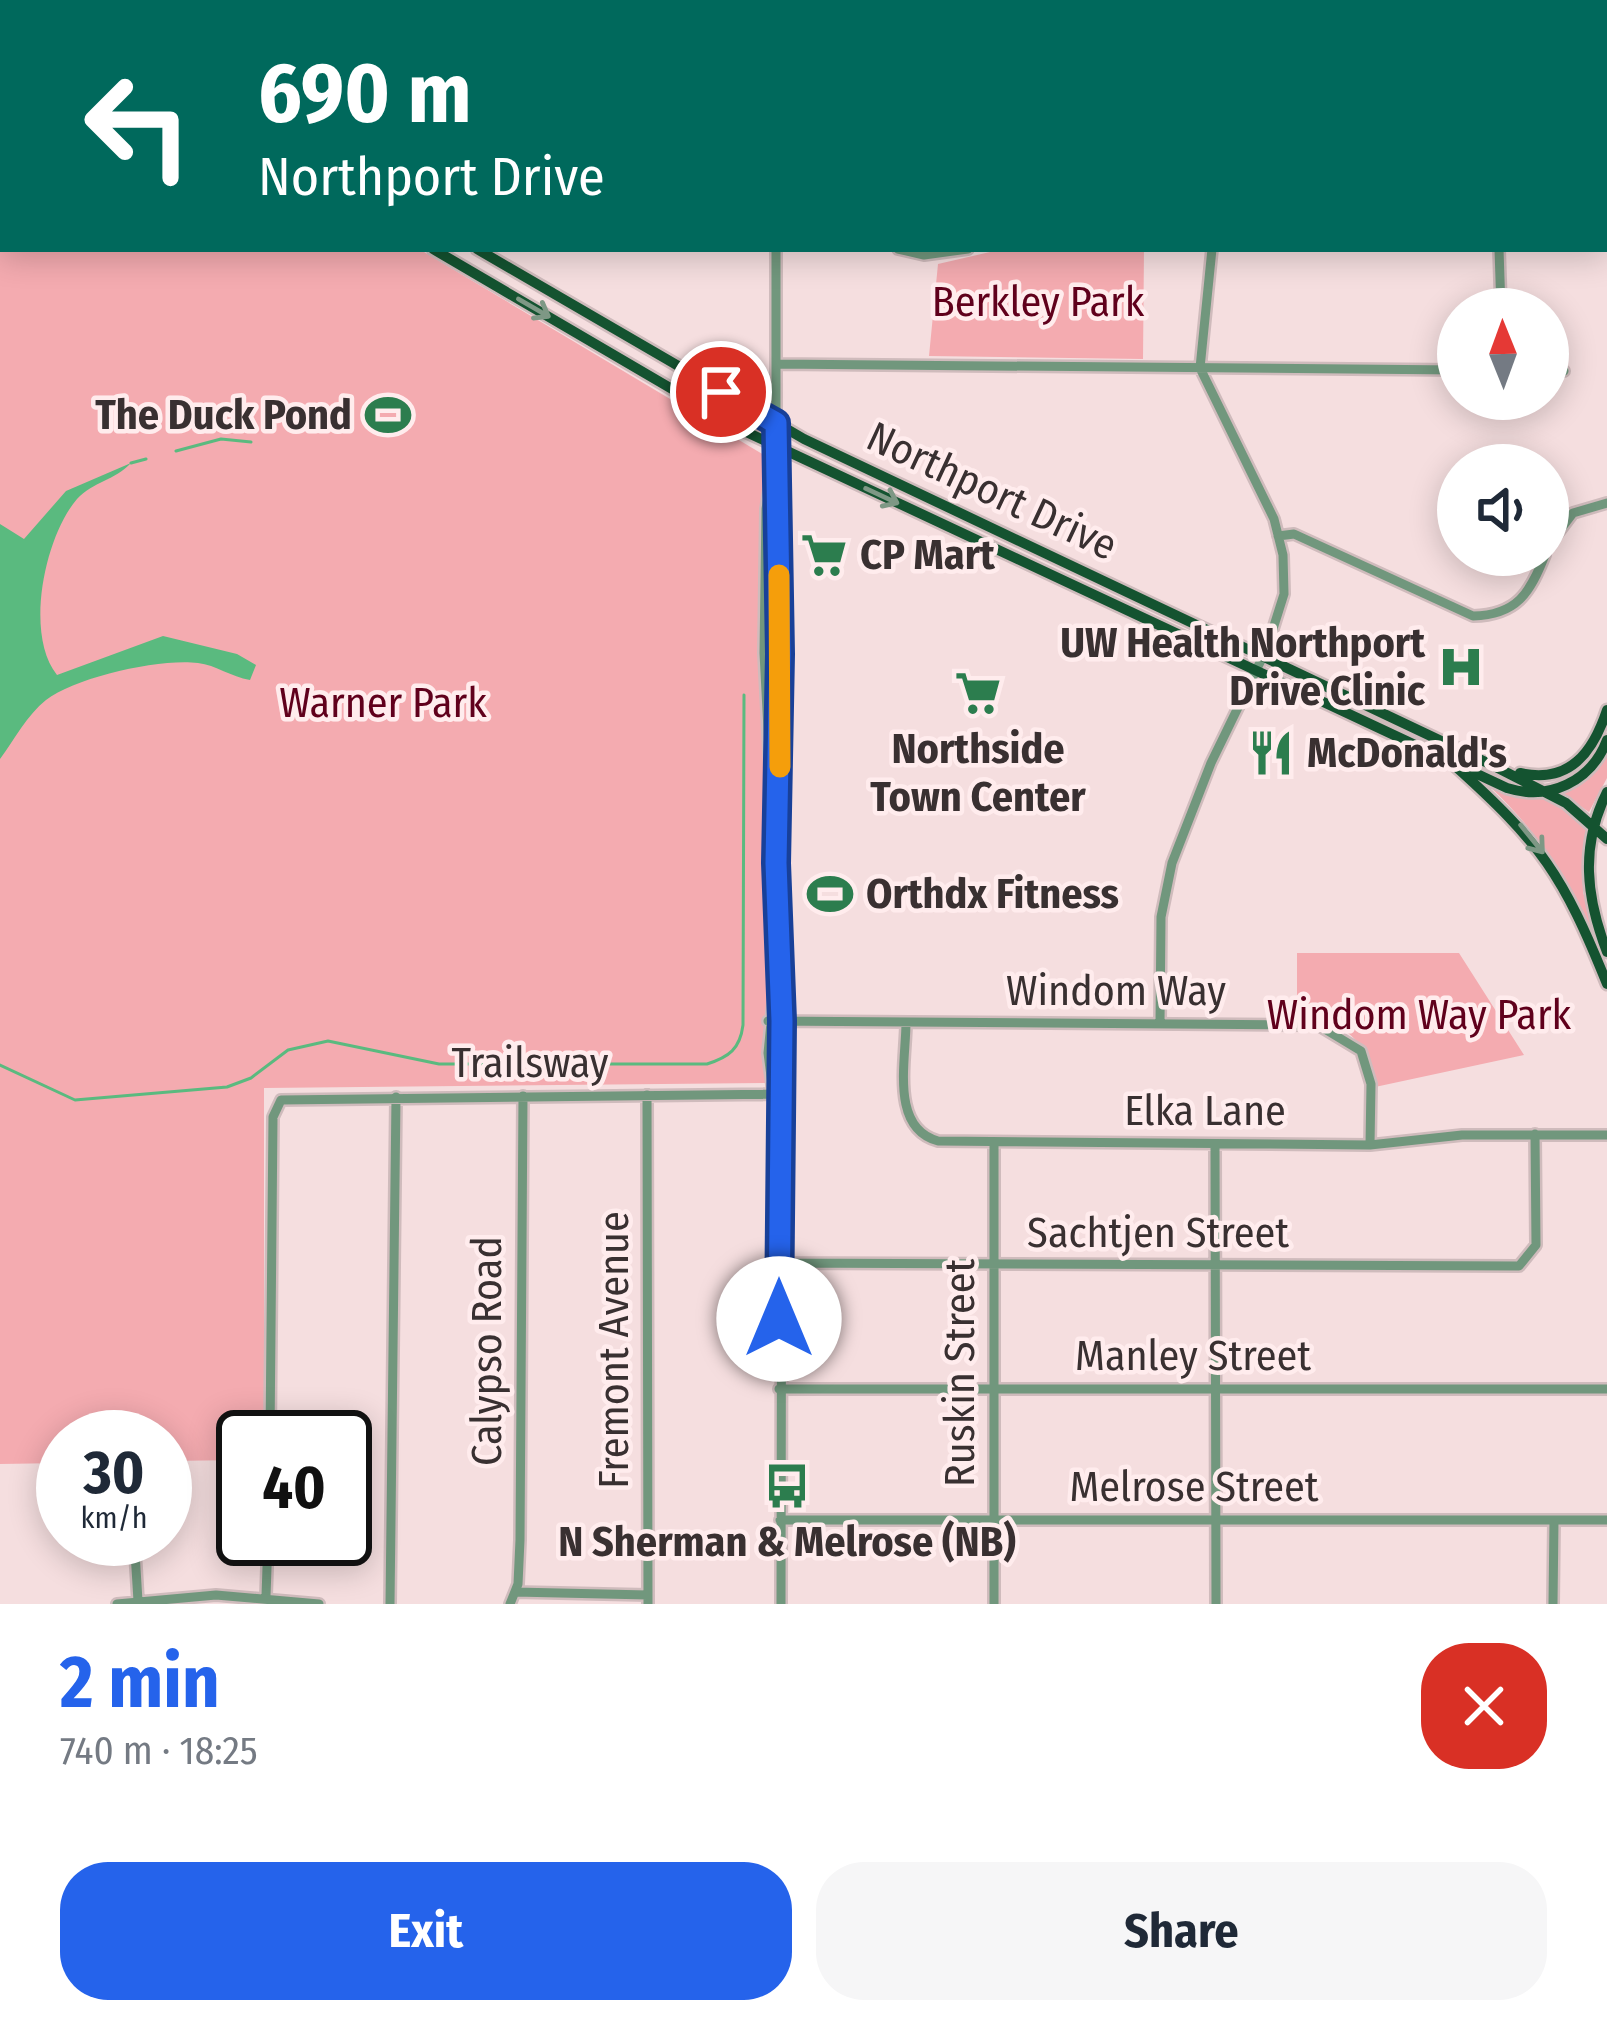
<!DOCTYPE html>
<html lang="en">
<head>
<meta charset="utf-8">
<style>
	body { margin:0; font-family:"Fira Sans Condensed",sans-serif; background:#f6f6f7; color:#1f2937; height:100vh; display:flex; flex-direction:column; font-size:45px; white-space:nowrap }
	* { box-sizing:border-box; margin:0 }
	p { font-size:39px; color:#747a83 }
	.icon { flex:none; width:66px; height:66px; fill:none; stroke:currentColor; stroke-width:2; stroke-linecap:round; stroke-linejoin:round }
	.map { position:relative; height:1604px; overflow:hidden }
	.side { display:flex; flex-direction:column; background:#fff; flex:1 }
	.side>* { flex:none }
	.banner { position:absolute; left:0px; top:0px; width:1608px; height:252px; box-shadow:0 6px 30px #0003; background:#00695c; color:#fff; overflow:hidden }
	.needle { width:78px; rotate:359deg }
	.buttons { position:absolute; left:1437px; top:288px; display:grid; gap:24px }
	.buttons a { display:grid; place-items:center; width:132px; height:132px; border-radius:50%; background:#fff; box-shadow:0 6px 30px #0003; font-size:60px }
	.speed { position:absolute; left:36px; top:1410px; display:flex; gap:24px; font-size:60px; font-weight:700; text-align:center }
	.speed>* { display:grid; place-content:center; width:156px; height:156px; border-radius:50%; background:#fff; box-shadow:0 6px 30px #0003; line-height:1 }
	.speed small { font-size:30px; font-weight:400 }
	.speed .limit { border:6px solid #111; border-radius:18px; background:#fff; color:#111 }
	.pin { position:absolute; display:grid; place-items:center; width:102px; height:102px; color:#fff; margin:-51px; border:6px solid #fff; border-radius:50%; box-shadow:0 3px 12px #0007 }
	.me { position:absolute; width:132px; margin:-66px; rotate:0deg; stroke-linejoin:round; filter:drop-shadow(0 0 9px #0008) }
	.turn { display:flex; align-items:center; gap:42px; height:252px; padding:0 60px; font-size:54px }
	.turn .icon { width:156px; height:156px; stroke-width:2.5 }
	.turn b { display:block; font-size:84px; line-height:102px }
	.round { display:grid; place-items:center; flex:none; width:126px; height:126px; border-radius:48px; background:#f6f6f7 }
	.headline { display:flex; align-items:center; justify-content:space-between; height:204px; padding:0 60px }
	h1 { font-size:72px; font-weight:700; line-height:90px; color:#2563eb }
	.button { display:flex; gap:24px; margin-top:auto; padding:24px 60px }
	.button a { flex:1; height:138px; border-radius:48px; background:#2563eb; color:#fff; font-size:48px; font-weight:700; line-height:138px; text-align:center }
	.button a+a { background:#f6f6f7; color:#1f2937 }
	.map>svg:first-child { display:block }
	.green { fill:#f4abb0 }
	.water { fill:#5aba7f }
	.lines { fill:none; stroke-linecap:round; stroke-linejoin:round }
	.stream { stroke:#5aba7f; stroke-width:3 }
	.minor-casing { stroke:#cfbbbc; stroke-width:14 }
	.major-casing { stroke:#cfbbbc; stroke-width:15 }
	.minor { stroke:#71977d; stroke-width:9 }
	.major { stroke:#145330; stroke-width:10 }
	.oneway { stroke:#7e9885 }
	.route-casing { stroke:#184099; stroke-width:30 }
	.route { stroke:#2563eb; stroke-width:21 }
	.slow { stroke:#f59e0b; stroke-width:21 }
	.labels { text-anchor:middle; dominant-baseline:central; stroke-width:9; stroke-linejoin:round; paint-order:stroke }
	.park-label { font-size:42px; fill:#60001c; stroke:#ffeced }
	.poi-label { font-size:42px; font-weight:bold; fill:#393031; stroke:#ffeced; text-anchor:start }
	.street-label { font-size:42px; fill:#393031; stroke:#ffeced }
</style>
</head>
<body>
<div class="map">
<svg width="1607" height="1604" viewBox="0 0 1607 1604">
	<rect width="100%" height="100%" fill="#f5dedf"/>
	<path class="green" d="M 0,18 L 3,249 L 419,249 L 764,455 L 769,1083 L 264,1088 L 264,1437 L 243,1437 L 243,1460 L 165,1461 L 165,1437 L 63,1437 L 63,1463 L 0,1464 Z
		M 1003,249 L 1144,249 L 1143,359 L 929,356 L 938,264 Z
		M 1607,746 L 1607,778 L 1589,812 L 1559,792 Z
		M 1489,786 L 1542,796 L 1587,826 L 1583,892 L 1607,973 C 1578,899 1548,840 1489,786 Z
		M 1297,953 L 1459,953 L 1524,1055 L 1375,1087 C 1372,1043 1340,1017 1297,1016 Z"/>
	<path class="water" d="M 131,463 C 115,480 93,482 77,499 C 45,536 24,634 57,675 L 163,636 L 237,654 L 256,665 L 250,680 C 231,677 216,665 198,663 C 160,658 76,677 46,700 C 27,715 14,740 0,759 L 0,524 L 24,539 L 66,491 Z"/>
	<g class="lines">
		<path class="stream" d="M 176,451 L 221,439 L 251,442
			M 131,463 L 146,459
			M 0,1065 L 75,1100 L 227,1087 L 251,1078 L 288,1050 L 328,1041 L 439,1064 L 707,1064 C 729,1057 740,1049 743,1025 L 744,695"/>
		<g class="minor-casing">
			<path id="minor" d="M 513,0 L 513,3
				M 636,0 L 636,3
				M 1491,0 L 1491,3
				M 267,3 L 267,0
				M 389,3 L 389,0
				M 777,3 L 777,0
				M 952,3 L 952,0
				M 1076,3 L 1076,0
				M 1198,3 L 1198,0
				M 1605,107 L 1607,107
				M 776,249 L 776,448
				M 898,249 L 924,255 L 968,249
				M 1499,249 L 1501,309
				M 776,364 L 1458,370
				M 1548,371 L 1564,371
				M 776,446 L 766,509 L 764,653 L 782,999 L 781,1604
				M 777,464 L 778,807
				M 1278,536 L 1294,534 L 1473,616 C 1517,615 1530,593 1545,555
				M 1548,546 L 1573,513 L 1607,503
				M 776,973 L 768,1053 L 776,1116
				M 768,1021 L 1318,1025 L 1361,1051 L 1371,1084 L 1370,1145
				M 906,1022 C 906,1061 890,1128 938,1141 L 1370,1145 L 1462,1135 L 1607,1135
				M 1160,1024 L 1161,917 L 1172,863 L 1211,763 L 1267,648 L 1284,594 L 1283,555 L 1274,519 L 1200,368 L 1212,249
				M 647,1095 L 648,1604
				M 1215,1144 L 1216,1604
				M 779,1263 L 1519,1266 L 1536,1245 L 1535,1134
				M 779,1389 L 1607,1389
				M 270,1437 L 273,1117 L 281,1100 L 781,1094
				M 780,1520 L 1607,1520
				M 128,1539 L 135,1552 L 138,1601
				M 515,1592 L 648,1595
				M 266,1596 L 268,1539
				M 117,1604 L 216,1595 L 319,1604
				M 390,1604 L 396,1097
				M 510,1604 L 518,1584 L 520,1540 L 523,1096
				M 994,1604 L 994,1142
				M 1553,1604 L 1554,1520"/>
		</g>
		<g class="major-casing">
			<path id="major" d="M 46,0 L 52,3
				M 0,1 L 5,3
				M 433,249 L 742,430 L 1507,788 C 1549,801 1591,782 1607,740
				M 477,249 L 804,439 L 1494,766 L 1566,803 L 1607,839
				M 1454,765 C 1542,844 1563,875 1607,984
				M 1520,773 C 1570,784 1593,752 1607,710
				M 1607,792 C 1580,846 1586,897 1607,952"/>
		</g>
		<use href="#minor" class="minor"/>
		<use href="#major" class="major"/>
	</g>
	<defs><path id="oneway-shaft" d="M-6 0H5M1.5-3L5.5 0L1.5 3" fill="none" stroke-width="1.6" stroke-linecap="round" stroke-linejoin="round" transform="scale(3)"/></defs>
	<g class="oneway">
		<use href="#oneway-shaft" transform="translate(534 308) rotate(30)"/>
		<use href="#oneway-shaft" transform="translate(882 496) rotate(25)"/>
		<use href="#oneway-shaft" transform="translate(1532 839) rotate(51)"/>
	</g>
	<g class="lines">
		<g class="route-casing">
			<path id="route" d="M 721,392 L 776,423 L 780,654 L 776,863 L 782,1021 L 779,1319"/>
		</g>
		<use href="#route" class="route"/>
		<path class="slow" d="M 779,575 L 780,767"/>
	</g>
	<defs>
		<g id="stadium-bare" transform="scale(3.6)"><path d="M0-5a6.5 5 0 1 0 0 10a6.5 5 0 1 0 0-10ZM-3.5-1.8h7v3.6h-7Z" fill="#2c7d4e" stroke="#ffeced" stroke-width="2.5" paint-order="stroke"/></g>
		<g id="supermarket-bare" transform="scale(3.6)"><path d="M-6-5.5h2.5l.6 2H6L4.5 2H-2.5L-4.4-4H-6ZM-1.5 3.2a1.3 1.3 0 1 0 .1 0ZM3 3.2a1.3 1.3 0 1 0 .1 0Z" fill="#2c7d4e" stroke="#ffeced" stroke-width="2.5" paint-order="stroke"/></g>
		<g id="hospital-bare" transform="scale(3.6)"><path d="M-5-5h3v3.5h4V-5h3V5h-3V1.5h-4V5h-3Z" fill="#2c7d4e" stroke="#ffeced" stroke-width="2.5" paint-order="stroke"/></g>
		<g id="restaurant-bare" transform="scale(3.6)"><path d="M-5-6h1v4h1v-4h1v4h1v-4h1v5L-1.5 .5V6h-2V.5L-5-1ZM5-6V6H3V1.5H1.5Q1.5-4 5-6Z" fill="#2c7d4e" stroke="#ffeced" stroke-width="2.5" paint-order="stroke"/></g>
		<g id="bus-bare" transform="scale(3.6)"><path d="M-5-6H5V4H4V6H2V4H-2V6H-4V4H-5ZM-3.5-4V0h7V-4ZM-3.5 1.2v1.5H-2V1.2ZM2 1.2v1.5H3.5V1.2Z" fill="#2c7d4e" stroke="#ffeced" stroke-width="2.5" paint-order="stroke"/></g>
	</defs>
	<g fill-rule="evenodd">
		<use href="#stadium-bare" x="388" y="415"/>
		<use href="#supermarket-bare" x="824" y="555"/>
		<use href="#hospital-bare" x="1461" y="667"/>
		<use href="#supermarket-bare" x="978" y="693"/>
		<use href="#restaurant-bare" x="1271" y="753"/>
		<use href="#stadium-bare" x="830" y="894"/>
		<use href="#bus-bare" x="787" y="1486"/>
	</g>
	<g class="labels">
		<g class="park-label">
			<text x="1038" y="302">Berkley Park</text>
			<text x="383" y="703">Warner Park</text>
			<text x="1419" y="1015">Windom Way Park</text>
		</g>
		<g class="poi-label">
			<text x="352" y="415" text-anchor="end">The Duck Pond</text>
			<text x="860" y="555">CP Mart</text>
			<text x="1425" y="643" text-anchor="end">UW Health Northport<tspan x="1425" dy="48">Drive Clinic</tspan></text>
			<text x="978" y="749" text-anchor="middle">Northside<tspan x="978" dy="48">Town Center</tspan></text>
			<text x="1307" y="753">McDonald's</text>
			<text x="866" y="894">Orthdx Fitness</text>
			<text x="787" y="1542" text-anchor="middle">N Sherman &amp; Melrose (NB)</text>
		</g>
		<g class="street-label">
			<text transform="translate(992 491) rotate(25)">Northport Drive</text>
			<text x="1116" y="991">Windom Way</text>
			<text x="530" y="1063">Trailsway</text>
			<text x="1205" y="1111">Elka Lane</text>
			<text x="1158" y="1233">Sachtjen Street</text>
			<text transform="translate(614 1350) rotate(-90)">Fremont Avenue</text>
			<text transform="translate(487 1351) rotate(-90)">Calypso Road</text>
			<text x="1193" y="1356">Manley Street</text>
			<text transform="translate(960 1373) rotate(-90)">Ruskin Street</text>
			<text x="1194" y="1487">Melrose Street</text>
		</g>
	</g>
</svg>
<div class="buttons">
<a><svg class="needle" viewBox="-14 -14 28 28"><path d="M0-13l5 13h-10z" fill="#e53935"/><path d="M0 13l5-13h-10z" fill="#747a83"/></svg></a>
<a><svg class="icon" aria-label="sound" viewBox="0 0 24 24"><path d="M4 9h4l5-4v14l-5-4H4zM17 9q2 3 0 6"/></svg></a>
</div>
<div class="speed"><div>30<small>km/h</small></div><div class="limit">40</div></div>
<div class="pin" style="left:721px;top:392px;background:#d93025"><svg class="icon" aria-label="arrive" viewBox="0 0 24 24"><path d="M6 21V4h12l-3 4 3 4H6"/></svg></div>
<svg class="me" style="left:779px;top:1319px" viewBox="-20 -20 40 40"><circle r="19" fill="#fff"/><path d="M0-13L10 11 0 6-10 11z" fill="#2563eb"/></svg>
<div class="banner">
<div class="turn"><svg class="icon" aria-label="left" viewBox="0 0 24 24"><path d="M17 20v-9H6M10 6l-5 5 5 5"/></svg><div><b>690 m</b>Northport Drive</div></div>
</div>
</div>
<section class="side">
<div class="headline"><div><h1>2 min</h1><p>740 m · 18:25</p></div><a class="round" style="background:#d93025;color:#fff"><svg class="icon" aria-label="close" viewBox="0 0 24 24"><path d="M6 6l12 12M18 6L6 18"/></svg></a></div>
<div class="button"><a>Exit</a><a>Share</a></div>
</section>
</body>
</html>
